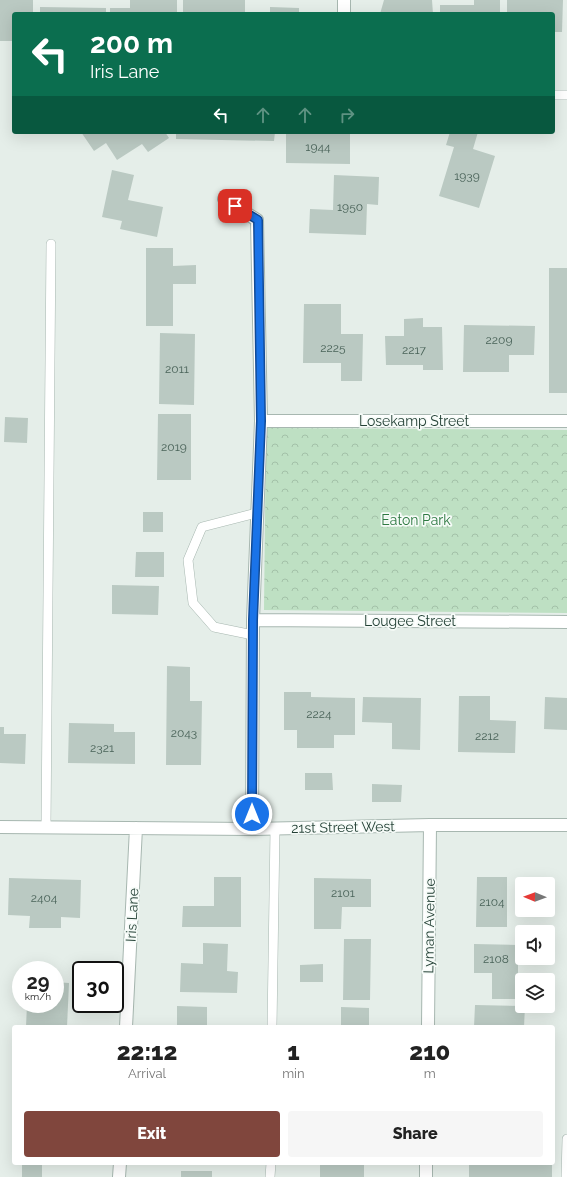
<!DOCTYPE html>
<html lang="en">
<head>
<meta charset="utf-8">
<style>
	body { margin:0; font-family:Raleway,sans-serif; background:#f6f6f6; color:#222; height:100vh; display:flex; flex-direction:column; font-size:15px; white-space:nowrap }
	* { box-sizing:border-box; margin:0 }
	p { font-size:13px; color:#767676 }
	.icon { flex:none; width:22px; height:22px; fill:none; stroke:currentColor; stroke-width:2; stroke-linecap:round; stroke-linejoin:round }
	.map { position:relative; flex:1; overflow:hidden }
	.side { position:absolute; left:12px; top:1025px; width:543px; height:140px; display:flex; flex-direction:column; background:#fff; border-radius:4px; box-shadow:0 4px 16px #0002 }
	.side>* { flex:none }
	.banner { position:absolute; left:12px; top:12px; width:543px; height:122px; border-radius:4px; box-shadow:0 4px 16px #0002; background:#0b6e4f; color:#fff; overflow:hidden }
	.needle { width:26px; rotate:271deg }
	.controls { position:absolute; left:515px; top:877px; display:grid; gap:8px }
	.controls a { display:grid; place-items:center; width:40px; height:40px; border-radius:4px; background:#fff; box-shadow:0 4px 16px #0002; font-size:20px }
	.speed { position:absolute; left:12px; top:961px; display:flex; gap:8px; font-size:20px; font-weight:700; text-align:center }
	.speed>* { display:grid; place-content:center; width:52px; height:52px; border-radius:50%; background:#fff; box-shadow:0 4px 16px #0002; line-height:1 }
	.speed small { font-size:10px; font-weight:400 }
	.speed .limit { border:2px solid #111; border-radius:6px; background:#fff; color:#111 }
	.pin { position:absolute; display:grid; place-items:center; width:34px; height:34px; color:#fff; margin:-17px; border-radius:8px; box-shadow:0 2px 6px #0006 }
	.me { position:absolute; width:44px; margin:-22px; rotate:0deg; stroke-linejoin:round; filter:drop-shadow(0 0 3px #0008) }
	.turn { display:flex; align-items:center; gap:14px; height:84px; padding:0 12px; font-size:18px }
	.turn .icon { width:52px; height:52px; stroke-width:2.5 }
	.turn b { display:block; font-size:28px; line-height:34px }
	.lanes { display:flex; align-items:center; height:38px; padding:0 12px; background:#0003; justify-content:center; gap:20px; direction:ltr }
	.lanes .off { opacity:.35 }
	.eta { display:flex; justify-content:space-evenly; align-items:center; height:68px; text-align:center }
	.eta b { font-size:24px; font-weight:800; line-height:28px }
	.cta { display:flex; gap:8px; margin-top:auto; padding:8px 12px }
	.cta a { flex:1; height:46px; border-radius:4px; background:#80463d; color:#fff; font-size:16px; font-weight:800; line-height:46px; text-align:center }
	.cta a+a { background:#f6f6f6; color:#222 }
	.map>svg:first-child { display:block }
	.forest { fill:url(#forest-crowns) }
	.building { fill:#bac9c2 }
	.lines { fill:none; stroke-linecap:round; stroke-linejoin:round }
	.service-casing { stroke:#a7b7b0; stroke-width:10 }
	.minor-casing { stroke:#a7b7b0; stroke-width:14 }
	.service { stroke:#fff; stroke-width:9 }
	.minor { stroke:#fff; stroke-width:12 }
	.route-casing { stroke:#114b97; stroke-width:10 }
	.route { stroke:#1a73e8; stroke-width:7 }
	.labels { text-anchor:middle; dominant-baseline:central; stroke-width:3.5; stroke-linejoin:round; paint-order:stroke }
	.number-label { font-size:12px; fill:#4a6359 }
	.street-label { font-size:14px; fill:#244136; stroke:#f6fbf8 }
	.park-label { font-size:14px; fill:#2d7941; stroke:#f6fbf8 }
</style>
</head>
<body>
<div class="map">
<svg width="567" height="1177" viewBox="0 0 567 1177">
	<defs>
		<pattern id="forest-crowns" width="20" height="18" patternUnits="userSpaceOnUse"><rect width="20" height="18" fill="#bee0c3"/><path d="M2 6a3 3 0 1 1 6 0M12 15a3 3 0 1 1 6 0" fill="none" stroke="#a3c1a8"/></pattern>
	</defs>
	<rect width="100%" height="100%" fill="#e5eee9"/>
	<path class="forest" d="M 266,428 L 567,430 L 567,613 L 264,610 Z"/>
	<path class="building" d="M 0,0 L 33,0 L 33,14 L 14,14 L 14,41 L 0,41 Z
		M 130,0 L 177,0 L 177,14 L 110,14 L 110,8 L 130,8 Z
		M 183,0 L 245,0 L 245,14 L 183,14 Z
		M 384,0 L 432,0 L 433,14 L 380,14 Z
		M 474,0 L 500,0 L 500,14 L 440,14 L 440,5 L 474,5 Z
		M 507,0 L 563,0 L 562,32 L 553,32 L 553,14 L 507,14 Z
		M 40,7 L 106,8 L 106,14 L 40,14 Z
		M 270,7 L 299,8 L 299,14 L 270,14 Z
		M 81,132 L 165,132 L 169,138 L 148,152 L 142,144 L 117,160 L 106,143 L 94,151 Z
		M 176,132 L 275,132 L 274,141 L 176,139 Z
		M 286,132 L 350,132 L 350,164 L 286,163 Z
		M 450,132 L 478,132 L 473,149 L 495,156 L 479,208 L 439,196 L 454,147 L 446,145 Z
		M 112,170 L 134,175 L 128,200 L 163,207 L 157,237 L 120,229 L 122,221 L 102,217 Z
		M 334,175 L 379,177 L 378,205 L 367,204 L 366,235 L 309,233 L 310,209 L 333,210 Z
		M 146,248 L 173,248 L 173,266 L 196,265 L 196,284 L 173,284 L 173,326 L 146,326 Z
		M 549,268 L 567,268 L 567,393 L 549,393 Z
		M 304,304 L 341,304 L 341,334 L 363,334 L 362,381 L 341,381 L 341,363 L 303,363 Z
		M 423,318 L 423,327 L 442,327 L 443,370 L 423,370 L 423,365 L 386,365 L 385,336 L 404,336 L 404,319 Z
		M 464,325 L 535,326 L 534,355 L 509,355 L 509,372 L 463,372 Z
		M 160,333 L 195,334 L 194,405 L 159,404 Z
		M 158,414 L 191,414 L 191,480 L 157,480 Z
		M 5,417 L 28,418 L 27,443 L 4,442 Z
		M 143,512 L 163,512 L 163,532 L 143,532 Z
		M 136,552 L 164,552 L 164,577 L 135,577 Z
		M 112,585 L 159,586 L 158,615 L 112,614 Z
		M 167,666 L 190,667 L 190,701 L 202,701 L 201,765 L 166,765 Z
		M 284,692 L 311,692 L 311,697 L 355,698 L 355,735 L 334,735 L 334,748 L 297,748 L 297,730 L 284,730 Z
		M 459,696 L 490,696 L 490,720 L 516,721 L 515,753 L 458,752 Z
		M 363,697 L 421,698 L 420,750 L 392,749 L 392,723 L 362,722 Z
		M 545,697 L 567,698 L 567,730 L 544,729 Z
		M 69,723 L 114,724 L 114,732 L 135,732 L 135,764 L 68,763 Z
		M 0,727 L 4,727 L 4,734 L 26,734 L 25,764 L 0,763 Z
		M 305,773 L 332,773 L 333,790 L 305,790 Z
		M 372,784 L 402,785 L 401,802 L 372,802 Z
		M 214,877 L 241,877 L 241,927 L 182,927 L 183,906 L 214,906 Z
		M 477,877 L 507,877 L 507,927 L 476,927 Z
		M 9,878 L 81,880 L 80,918 L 61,917 L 61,928 L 29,928 L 30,916 L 8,915 Z
		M 314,878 L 371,879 L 371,907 L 342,907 L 341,929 L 314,929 Z
		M 344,939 L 371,939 L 370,1000 L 343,1000 Z
		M 203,943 L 228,944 L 227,971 L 238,972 L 237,993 L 180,992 L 181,963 L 203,964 Z
		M 474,944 L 518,945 L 518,999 L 492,999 L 492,973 L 474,973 Z
		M 323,964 L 323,982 L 300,982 L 300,965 Z
		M 55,982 L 69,983 L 67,1027 L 26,1027 L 27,1004 L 55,1004 Z
		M 475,1005 L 525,1006 L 524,1027 L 474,1027 Z
		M 177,1006 L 207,1007 L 207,1027 L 177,1027 Z
		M 341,1007 L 369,1008 L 369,1027 L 341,1027 Z
		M 22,1163 L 42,1163 L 42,1177 L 22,1177 Z
		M 320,1163 L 364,1163 L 364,1177 L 320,1177 Z
		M 469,1163 L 552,1165 L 552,1177 L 469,1177 Z
		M 181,1171 L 212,1171 L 212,1177 L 181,1177 Z"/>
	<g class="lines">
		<g class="service-casing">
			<path id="service" d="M 553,95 L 567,95
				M 253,635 L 214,627 L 193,603 L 188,560 L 202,527 L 256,513
				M 46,827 L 51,244
				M 272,1027 L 275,829
				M 270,1177 L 271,1163
				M 566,1177 L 567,1139"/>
		</g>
		<g class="minor-casing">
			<path id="minor" d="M 344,14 L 344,0
				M 224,199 L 257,220 L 261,421 L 253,620 L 252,829
				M 261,421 L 567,421
				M 253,620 L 567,622
				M 0,827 L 252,829 L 430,825 L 567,825
				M 126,1027 L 136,828
				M 428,1027 L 430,825
				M 119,1177 L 120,1163
				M 426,1177 L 426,1163"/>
		</g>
		<use href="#service" class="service"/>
		<use href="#minor" class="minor"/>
	</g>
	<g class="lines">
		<g class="route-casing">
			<path id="route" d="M 235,206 L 258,220 L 261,421 L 253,620 L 252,814"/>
		</g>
		<use href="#route" class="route"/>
	</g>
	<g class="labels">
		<g class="number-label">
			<text x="318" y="147">1944</text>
			<text x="467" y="176">1939</text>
			<text x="350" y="207">1950</text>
			<text x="499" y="340">2209</text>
			<text x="333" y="348">2225</text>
			<text x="414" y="350">2217</text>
			<text x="177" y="369">2011</text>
			<text x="174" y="447">2019</text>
			<text x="319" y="714">2224</text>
			<text x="184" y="733">2043</text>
			<text x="487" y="736">2212</text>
			<text x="102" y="748">2321</text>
			<text x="343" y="893">2101</text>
			<text x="44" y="898">2404</text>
			<text x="492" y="902">2104</text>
			<text x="496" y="959">2108</text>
		</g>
		<g class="street-label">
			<text x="414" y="421">Losekamp Street</text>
			<text x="410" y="621">Lougee Street</text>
			<text transform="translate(343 827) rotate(-1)">21st Street West</text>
			<text transform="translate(132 915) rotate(-87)">Iris Lane</text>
			<text transform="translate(429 926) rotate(-89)">Lyman Avenue</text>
		</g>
		<g class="park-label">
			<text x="416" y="520">Eaton Park</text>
		</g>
	</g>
</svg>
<div class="controls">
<a><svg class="needle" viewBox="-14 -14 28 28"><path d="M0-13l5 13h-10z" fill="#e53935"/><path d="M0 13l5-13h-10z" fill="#767676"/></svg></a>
<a><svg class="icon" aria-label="sound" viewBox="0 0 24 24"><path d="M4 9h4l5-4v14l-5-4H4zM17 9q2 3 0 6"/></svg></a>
<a><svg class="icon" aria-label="layers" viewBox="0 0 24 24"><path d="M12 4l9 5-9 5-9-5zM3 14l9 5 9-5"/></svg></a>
</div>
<div class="speed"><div>29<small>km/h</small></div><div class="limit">30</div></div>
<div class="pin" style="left:235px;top:206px;background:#d93025"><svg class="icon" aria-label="arrive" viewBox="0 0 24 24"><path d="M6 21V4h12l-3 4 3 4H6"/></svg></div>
<svg class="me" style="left:252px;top:814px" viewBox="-20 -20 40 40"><circle r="17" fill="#1a73e8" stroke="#fff" stroke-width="3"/><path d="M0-11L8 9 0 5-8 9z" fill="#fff"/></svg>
<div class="banner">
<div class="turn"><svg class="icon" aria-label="left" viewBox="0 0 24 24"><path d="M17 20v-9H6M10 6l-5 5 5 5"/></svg><div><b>200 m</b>Iris Lane</div></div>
<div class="lanes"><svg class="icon" aria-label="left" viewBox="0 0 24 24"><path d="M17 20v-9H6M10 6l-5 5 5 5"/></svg><svg class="icon off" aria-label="ahead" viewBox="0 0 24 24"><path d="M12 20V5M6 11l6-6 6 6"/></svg><svg class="icon off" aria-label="ahead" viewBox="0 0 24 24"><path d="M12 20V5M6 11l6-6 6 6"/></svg><svg class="icon off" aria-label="right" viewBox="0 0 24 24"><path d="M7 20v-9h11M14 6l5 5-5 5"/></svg></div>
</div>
<section class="side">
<div class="eta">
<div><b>22:12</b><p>Arrival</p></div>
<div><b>1</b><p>min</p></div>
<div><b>210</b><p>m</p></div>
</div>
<div class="cta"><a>Exit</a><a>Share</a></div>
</section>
</div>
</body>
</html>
